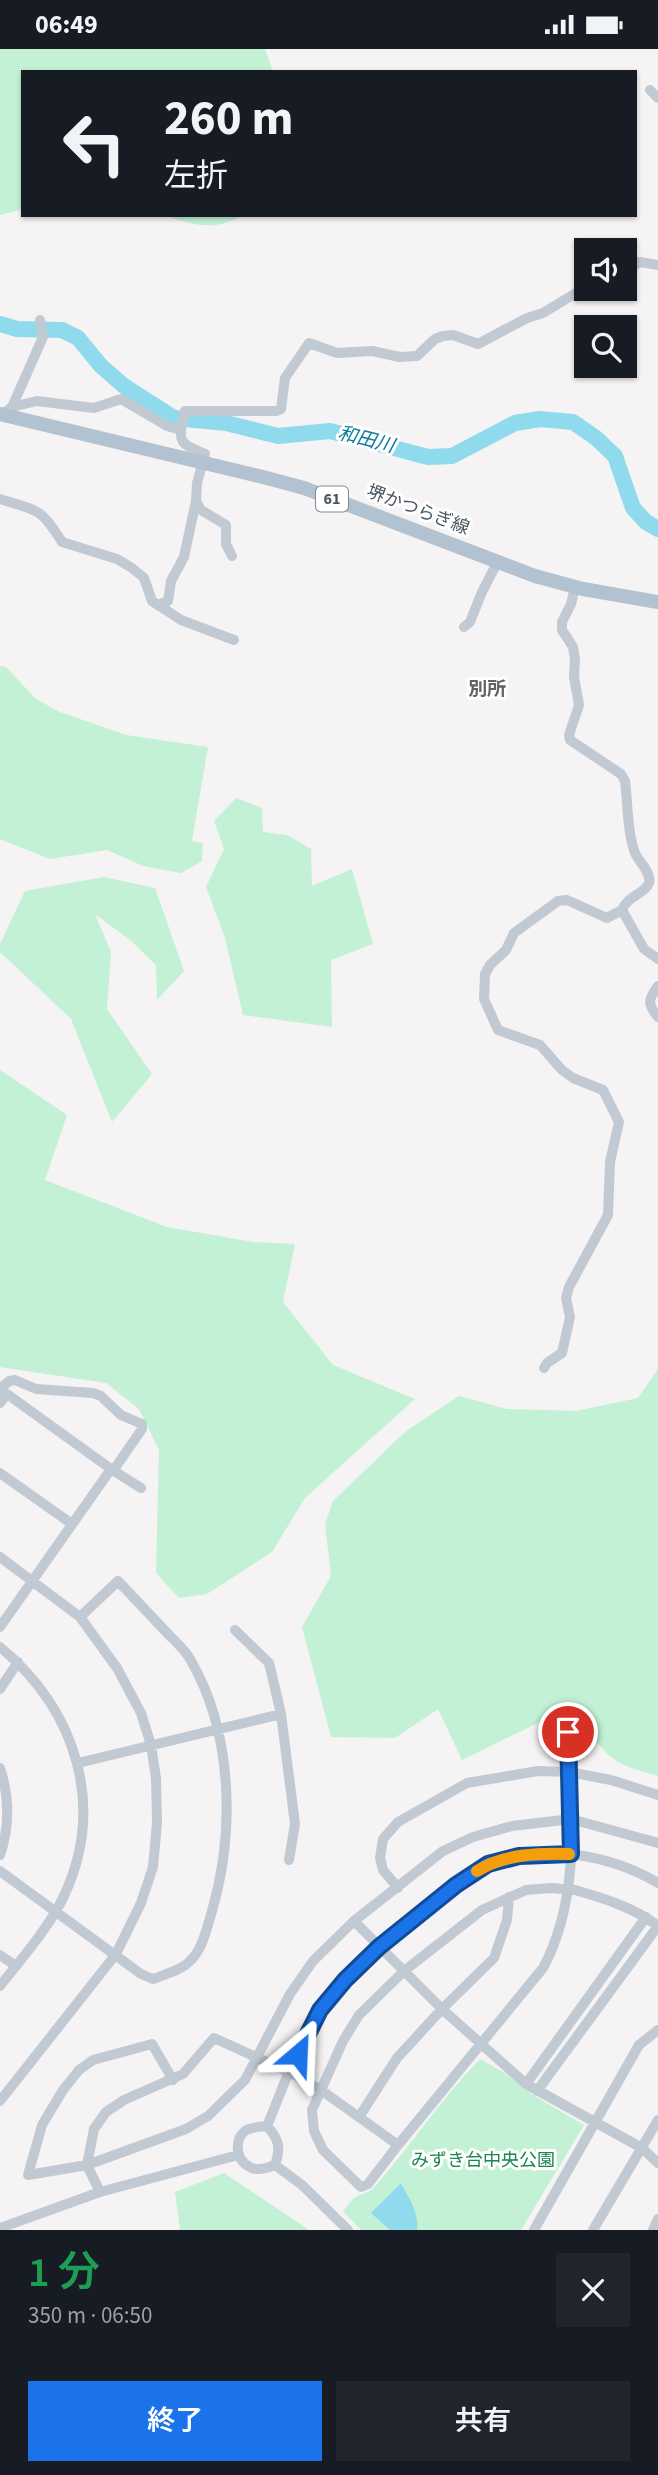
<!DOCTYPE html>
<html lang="ja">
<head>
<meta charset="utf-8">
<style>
	body { margin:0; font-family:"Source Sans 3","Noto Sans JP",sans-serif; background:#20242c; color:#f1f3f6; height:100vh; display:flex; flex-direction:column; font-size:26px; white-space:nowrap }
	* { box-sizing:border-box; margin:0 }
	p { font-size:23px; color:#9ea1a6 }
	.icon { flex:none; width:38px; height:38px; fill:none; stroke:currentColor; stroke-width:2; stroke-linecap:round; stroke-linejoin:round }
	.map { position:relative; height:2181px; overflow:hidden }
	.panel { display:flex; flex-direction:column; background:#171b24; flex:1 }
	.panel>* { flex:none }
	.top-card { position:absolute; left:21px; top:21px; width:616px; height:147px; border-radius:0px; box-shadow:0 2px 5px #0004; background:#171b24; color:#f1f3f6; overflow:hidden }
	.fabs { position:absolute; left:574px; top:189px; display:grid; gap:14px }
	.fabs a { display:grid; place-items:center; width:63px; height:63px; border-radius:0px; background:#171b24; box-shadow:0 2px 5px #0004; font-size:35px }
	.pin { position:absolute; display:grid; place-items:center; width:60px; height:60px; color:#fff; margin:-30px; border:4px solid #fff; border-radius:50%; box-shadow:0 2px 7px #0007 }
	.me { position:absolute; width:77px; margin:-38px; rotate:26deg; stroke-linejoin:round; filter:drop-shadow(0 0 5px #0008) }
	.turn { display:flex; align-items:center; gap:24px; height:147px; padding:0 28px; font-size:32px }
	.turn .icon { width:91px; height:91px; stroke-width:2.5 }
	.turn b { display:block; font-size:49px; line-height:60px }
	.round { display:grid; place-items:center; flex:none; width:74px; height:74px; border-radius:0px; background:#20242c }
	.summary { display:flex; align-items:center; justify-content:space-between; height:119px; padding:0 28px }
	h1 { font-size:42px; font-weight:600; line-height:52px; color:#1e9e55 }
	.button { display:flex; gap:14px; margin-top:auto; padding:14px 28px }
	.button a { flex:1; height:80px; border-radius:0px; background:#1a73e8; color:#fff; font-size:28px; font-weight:600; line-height:80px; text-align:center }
	.button a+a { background:#20242c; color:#f1f3f6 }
	.status { display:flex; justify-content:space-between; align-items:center; height:49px; padding:0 35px; background:#171b24; direction:ltr }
	.status svg { height:19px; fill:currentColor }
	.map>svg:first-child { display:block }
	.green { fill:#c3f1d5 }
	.water { fill:#90daee }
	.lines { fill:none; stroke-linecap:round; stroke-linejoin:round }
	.river { stroke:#90daee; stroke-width:16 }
	.minor { stroke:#c1cad2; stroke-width:10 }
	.major { stroke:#b3c2d1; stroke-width:14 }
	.route-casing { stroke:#114b97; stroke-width:18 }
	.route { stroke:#1a73e8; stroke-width:12 }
	.slow { stroke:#f59e0b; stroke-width:12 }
	.labels { text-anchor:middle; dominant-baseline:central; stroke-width:6; stroke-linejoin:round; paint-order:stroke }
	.shield { fill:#fff; stroke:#808990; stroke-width:2 }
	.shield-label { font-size:16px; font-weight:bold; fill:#4a5661 }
	.street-label { font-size:18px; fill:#4a5661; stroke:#fff }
	.park-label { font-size:18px; fill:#17864f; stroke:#fff }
	.water-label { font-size:19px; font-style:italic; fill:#0c7c9b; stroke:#fff }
	.neighbourhood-label { font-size:19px; font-weight:bold; fill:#5f6368; stroke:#fff }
</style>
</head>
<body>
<div class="status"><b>06:49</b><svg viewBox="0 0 49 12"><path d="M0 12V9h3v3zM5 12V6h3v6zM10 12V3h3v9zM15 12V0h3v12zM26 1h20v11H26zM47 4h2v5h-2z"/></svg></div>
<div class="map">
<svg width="658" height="2181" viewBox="0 0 658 2181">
	<rect width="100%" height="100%" fill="#f5f3f3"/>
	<path class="green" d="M 0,0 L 265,0 L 273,23 L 23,23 L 23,160 L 0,166 Z
		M 164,166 L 242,166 C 216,183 192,176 164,166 Z
		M 0,617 L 6,618 L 36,650 L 60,663 L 126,686 L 208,698 L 192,792 L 203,794 L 202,812 L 181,824 L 143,817 L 107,801 L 50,810 L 0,790 Z
		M 236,749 L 262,759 L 263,783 L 287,786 L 311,800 L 312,837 L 352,820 L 373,895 L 331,911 L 332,978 L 243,966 L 225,889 L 206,838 L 224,800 L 214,772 Z
		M 104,828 L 155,839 L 184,922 L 157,951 L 156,916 L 130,891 L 95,865 L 111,903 L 107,960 L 152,1025 L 112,1073 L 71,970 L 0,903 L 0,895 L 25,842 Z
		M 0,1021 L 67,1066 L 45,1131 L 167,1178 L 253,1193 L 295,1195 L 283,1253 L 333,1316 L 415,1350 L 305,1449 L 272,1503 L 207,1545 L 179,1549 L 156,1524 L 159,1401 L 139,1360 L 106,1334 L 0,1318 Z
		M 658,1320 L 658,1727 C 642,1722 625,1719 611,1708 C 594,1693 585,1673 565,1658 L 540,1673 L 462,1711 L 438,1660 L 395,1689 L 331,1688 L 302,1578 L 331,1527 L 325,1475 L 333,1452 L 405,1383 L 459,1347 L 507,1360 L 576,1362 L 638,1349 Z
		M 480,2010 L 503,2023 L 533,2046 L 584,2076 L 521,2181 L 361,2181 L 343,2162 C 347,2158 350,2153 354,2149 C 363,2143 366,2147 376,2136 C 412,2095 442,2049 480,2010 Z
		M 224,2124 L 309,2181 L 180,2181 L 175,2143 Z"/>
	<path class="water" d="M 401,2134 C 409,2150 419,2162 417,2181 L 390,2181 L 371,2164 Z"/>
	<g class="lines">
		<path class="river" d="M 0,275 L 17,280 L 62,281 L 78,289 L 101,317 L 124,337 L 174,369 L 226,374 L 278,387 L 330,382 L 428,408 L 452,407 L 515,374 L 540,370 L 573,373 L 596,389 L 615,407 L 633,459 L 646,473 L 658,480"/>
		<path class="minor" d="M 650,41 L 658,49
			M 625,221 L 640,213 L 658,216
			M 12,358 L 43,288 L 40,271
			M 1,366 L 12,358 L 37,352 L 94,359 L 121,350 L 167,377 L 181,381
			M 0,450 C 38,462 40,458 62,493 L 117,510 L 132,519 L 144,529 L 152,552 L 181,571 L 234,591
			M 196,452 L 201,461 L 226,476 L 226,495 L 232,507
			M 575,538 L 571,555 L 562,573 L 562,581 L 573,598 L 575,610 L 574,628 L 579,656 L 569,686 L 570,691 L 621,725 L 625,732 C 628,755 627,782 635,804 C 639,813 652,824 649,834 C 645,845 628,846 622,861 L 644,900 L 658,910
			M 158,556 L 168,552 L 171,532 L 184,508 L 196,452 L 197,434 L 205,405 C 177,394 178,392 185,362 L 276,362 L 281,360 L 285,329 L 309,294 L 337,304 L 372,302 L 400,308 L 417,307 L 435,290 L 443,287 L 453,286 L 478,295 L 527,269 L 543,264 L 586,238
			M 464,578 L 470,573 L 482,543 L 498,512
			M 658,937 C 648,951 647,955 658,968
			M 544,1319 L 547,1314 L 562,1304 L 570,1268 L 566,1249 L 569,1238 L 608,1166 L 610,1113 L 619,1073 L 603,1041 L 573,1029 L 562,1021 L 540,996 L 498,981 L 484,950 L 485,925 L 490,916 L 506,901 L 514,884 L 558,852 L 567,851 L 607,869 L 622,861
			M 0,1340 L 9,1332 L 15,1331 L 36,1340 L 93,1344 L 101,1347 L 121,1366 L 142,1375 L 142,1380 L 115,1419 L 111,1420 L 141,1439
			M 0,1354 L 7,1345 L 111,1420 L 0,1578
			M 0,1424 L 72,1475
			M 0,1508 L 80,1568 L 117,1619 L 141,1664 L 151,1696 L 156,1729 L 157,1774 L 153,1818 L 141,1854 L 116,1905 L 0,2052
			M 235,1581 L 269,1614 L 274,1635 L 281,1665 L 295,1775 L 289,1811
			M 0,1598 C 76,1661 107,1757 63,1849 C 47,1881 22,1909 0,1937
			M 0,1640 L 18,1613
			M 568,1662 C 569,1747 585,1841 543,1919 L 398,2096 L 368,2135 L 361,2138 L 323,2101 L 314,2082 L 312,2061 L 343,1992 L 359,1966 L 404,1922 L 482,1861 L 526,1841 L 551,1839 L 575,1841 C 603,1849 635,1859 658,1877
			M 78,1714 L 281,1665
			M 0,1719 C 9,1747 10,1777 0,1806
			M 0,1822 L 141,1925 L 153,1930 C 166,1925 182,1921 191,1911 C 203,1899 207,1878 212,1862 C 235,1783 233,1683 190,1610 C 185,1601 176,1593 169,1586 C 152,1568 135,1550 118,1532 L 80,1568
			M 398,1839 L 383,1821 L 380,1809 L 383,1790 L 398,1773 L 467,1734 L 538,1722 L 569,1723 L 611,1731 L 658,1746
			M 354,1872 L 442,1960 L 526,2035 L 642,2099 L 658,2114
			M 0,1906 L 16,1917
			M 173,2031 L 152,1995 L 93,2011 L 79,2021 L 63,2041 L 42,2076 L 28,2126 L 87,2116 L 186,2080 L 208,2067 L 245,2031 L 290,1945 L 313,1912 L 354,1872 L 443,1802 L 473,1788 L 512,1777 L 571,1770 L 658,1794
			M 526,2035 L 646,1868
			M 537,2042 L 658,1877
			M 359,2068 L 397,2009 L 442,1960 L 494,1909 L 507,1871 L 509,1848
			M 267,2077 C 283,2039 298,1993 320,1960 C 342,1929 373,1902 403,1878 C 427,1859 461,1827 489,1815 C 541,1793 611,1806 658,1834
			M 267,2077 C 279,2090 281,2099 275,2116 C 267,2119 256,2123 248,2117 C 236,2110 234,2091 245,2082 C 250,2078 260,2078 267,2077 Z
			M 275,2116 L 302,2136 L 348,2181
			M 100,2143 L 87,2116 L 94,2080 L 106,2063 L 124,2051 L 183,2025 L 214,1989 L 289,2023 L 321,2041 L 398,2096
			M 0,2179 L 100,2143 L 238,2106
			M 534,2181 L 639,1996 L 658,1981
			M 593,2181 L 658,2071
			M 653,2181 L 658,2170"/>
		<path class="major" d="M 0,365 L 263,428 L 304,439 L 535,527 L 583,540 L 658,553"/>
	</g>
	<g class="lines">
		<g class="route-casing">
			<path id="route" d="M 298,2005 L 320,1961 L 345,1931 L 379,1898 L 456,1836 L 488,1815 L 519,1807 L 571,1805 L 568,1683"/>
		</g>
		<use href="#route" class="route"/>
		<path class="slow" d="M 477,1822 C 504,1805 538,1804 569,1805"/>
	</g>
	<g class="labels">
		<rect class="shield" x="316" y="437.5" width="32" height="25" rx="5"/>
		<g class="shield-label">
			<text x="332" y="450">61</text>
		</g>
		<g class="street-label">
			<text transform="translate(418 461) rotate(21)">堺かつらぎ線</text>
		</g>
		<g class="park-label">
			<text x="483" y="2111">みずき台中央公園</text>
		</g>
		<g class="water-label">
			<text transform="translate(366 391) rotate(14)">和田川</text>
		</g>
		<g class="neighbourhood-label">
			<text x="487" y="640">別所</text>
		</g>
	</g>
</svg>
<div class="fabs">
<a><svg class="icon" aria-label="sound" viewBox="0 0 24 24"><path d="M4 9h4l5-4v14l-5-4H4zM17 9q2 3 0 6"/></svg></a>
<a><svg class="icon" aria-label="search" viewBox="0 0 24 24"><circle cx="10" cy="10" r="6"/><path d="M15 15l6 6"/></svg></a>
</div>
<div class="pin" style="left:568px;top:1683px;background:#d93025"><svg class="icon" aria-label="arrive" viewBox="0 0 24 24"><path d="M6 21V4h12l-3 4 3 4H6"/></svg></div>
<svg class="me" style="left:298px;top:2005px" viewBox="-20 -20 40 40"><path d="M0-17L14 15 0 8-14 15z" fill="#1a73e8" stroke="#fff" stroke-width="4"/></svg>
<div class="top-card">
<div class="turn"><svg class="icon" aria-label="left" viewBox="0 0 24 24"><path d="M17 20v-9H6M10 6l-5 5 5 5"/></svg><div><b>260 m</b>左折</div></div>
</div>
</div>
<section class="panel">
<div class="summary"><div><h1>1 分</h1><p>350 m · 06:50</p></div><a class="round"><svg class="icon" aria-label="close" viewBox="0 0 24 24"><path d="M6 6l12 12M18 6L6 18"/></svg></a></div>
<div class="button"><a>終了</a><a>共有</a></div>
</section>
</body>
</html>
